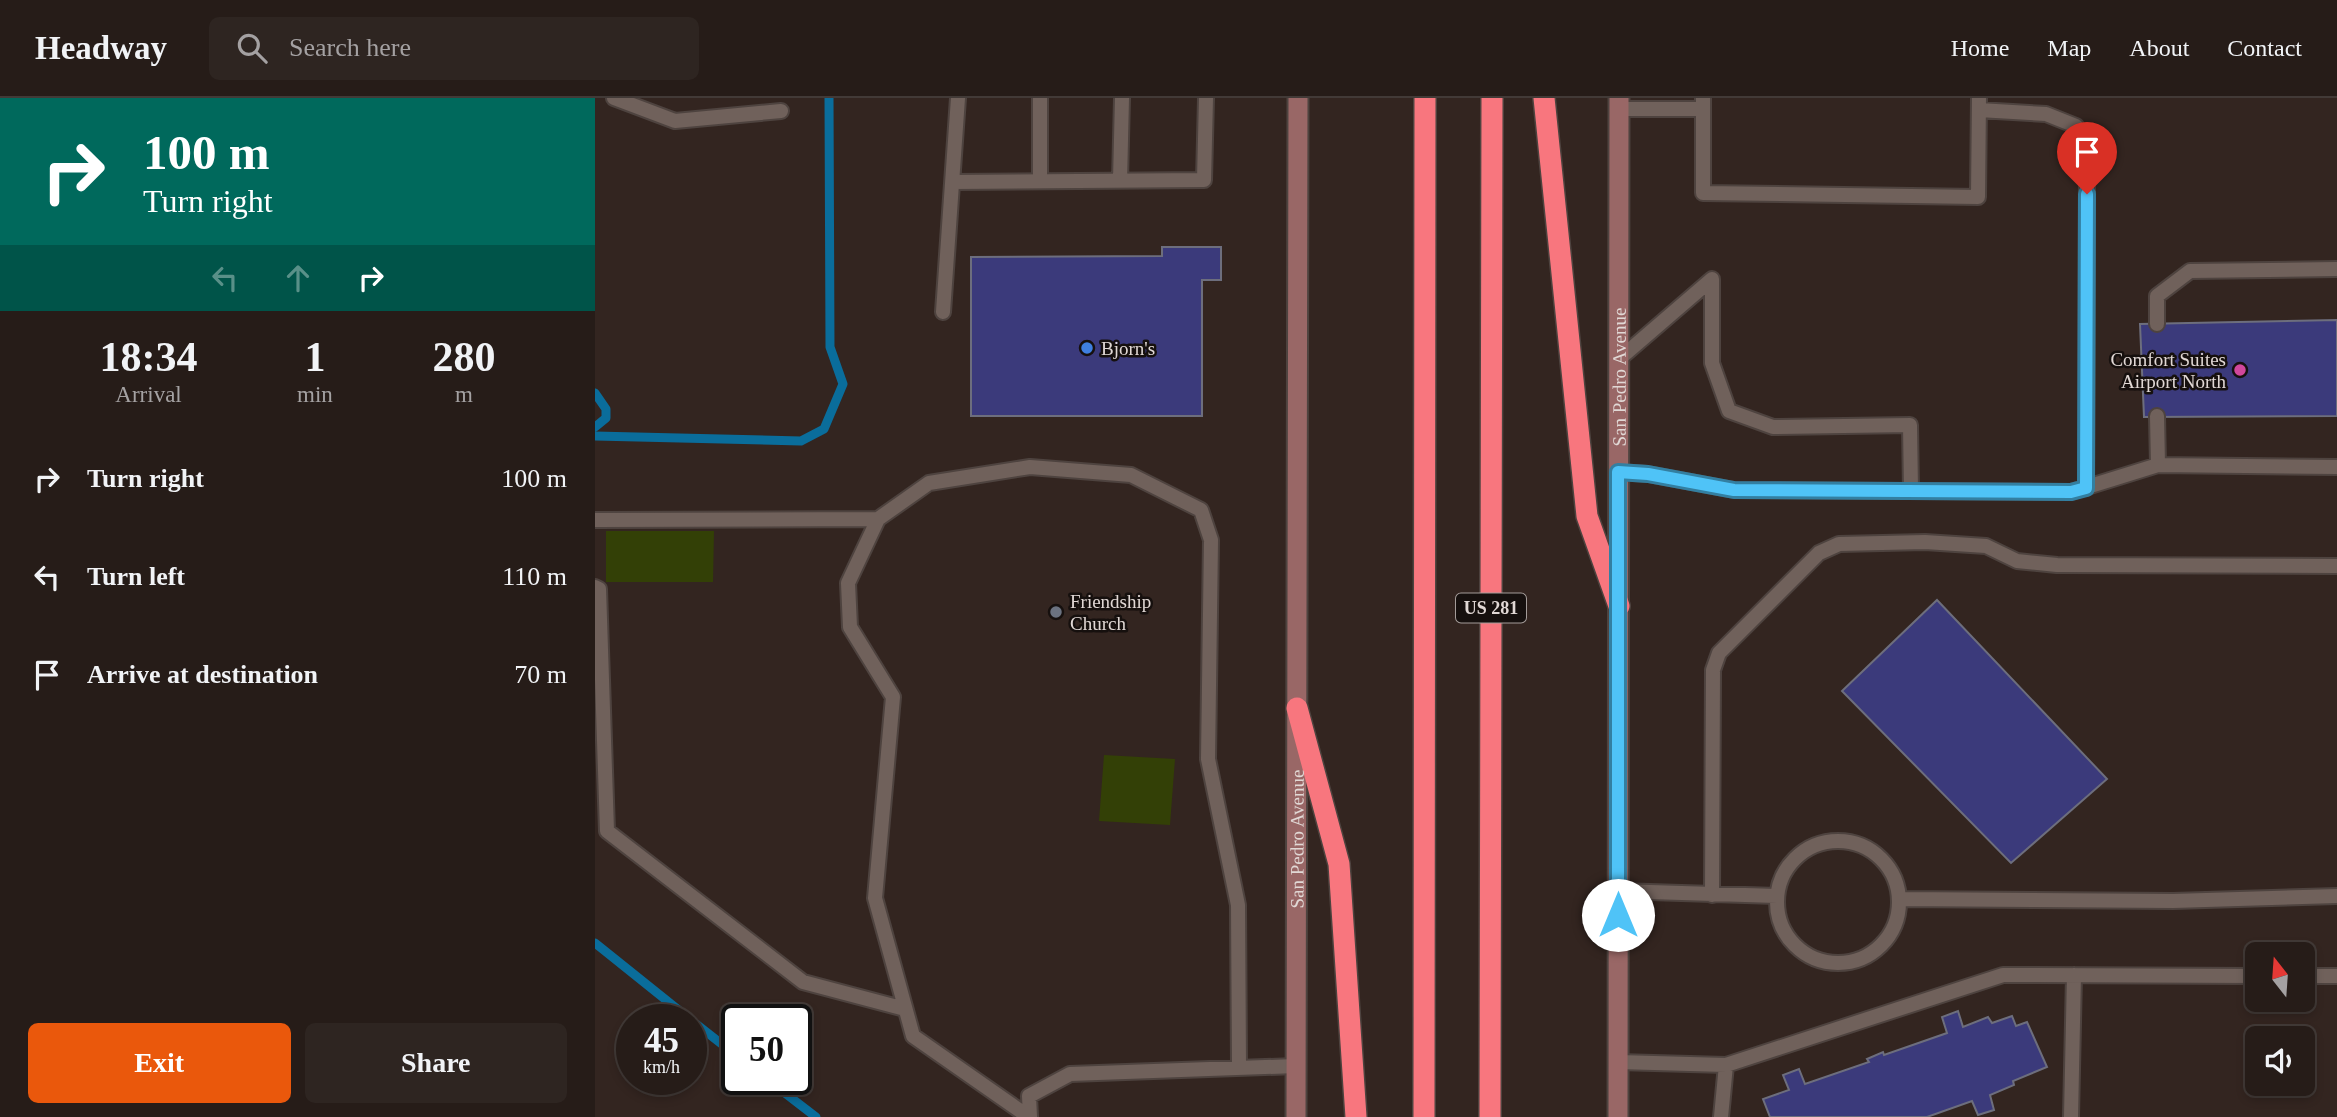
<!DOCTYPE html>
<html lang="en">
<head>
<meta charset="utf-8">
<style>
	body { margin:0; font-family:"Times New Roman",serif; background:#2e2521; color:#f1f3f6; height:100vh; display:flex; flex-direction:column; font-size:26px; white-space:nowrap }
	* { box-sizing:border-box; margin:0 }
	p { font-size:23px; color:#a4a1a2 }
	.icon { flex:none; width:38px; height:38px; fill:none; stroke:currentColor; stroke-width:2; stroke-linecap:round; stroke-linejoin:round }
	.map { position:relative; flex:1; overflow:hidden }
	.drawer { display:flex; flex-direction:column; background:#261c18; width:595px }
	.drawer>* { flex:none }
	.guide { background:#00695c; color:#fff; overflow:hidden }
	.needle { width:46px; rotate:343deg }
	.buttons { position:absolute; left:1650px; top:844px; display:grid; gap:14px }
	.buttons a { display:grid; place-items:center; width:70px; height:70px; border-radius:10px; background:#261c18; box-shadow:0 4px 10px #0003,0 0 0 2px #423a37; font-size:35px }
	.speed { position:absolute; left:21px; top:906px; display:flex; gap:14px; font-size:35px; font-weight:700; text-align:center }
	.speed>* { display:grid; place-content:center; width:91px; height:91px; border-radius:50%; background:#261c18; box-shadow:0 4px 10px #0003,0 0 0 2px #423a37; line-height:1 }
	.speed small { font-size:18px; font-weight:400 }
	.speed .limit { border:4px solid #111; border-radius:10px; background:#fff; color:#111 }
	.pin { position:absolute; display:grid; place-items:center; width:60px; height:60px; color:#fff; margin:-72px -30px; border-radius:50% 50% 50% 0; rotate:-45deg; box-shadow:0 0 7px #0007 }
	.pin .icon { rotate:45deg }
	.me { position:absolute; width:77px; margin:-38px; rotate:0deg; stroke-linejoin:round; filter:drop-shadow(0 0 5px #0008) }
	.turn { display:flex; align-items:center; gap:24px; height:147px; padding:0 28px; font-size:32px }
	.turn .icon { width:91px; height:91px; stroke-width:2.5 }
	.turn b { display:block; font-size:49px; line-height:60px }
	.lanes { display:flex; align-items:center; height:66px; padding:0 28px; background:#0003; justify-content:center; gap:35px; direction:ltr }
	.lanes .off { opacity:.35 }
	.eta { display:flex; justify-content:space-evenly; align-items:center; height:119px; text-align:center }
	.eta b { font-size:42px; font-weight:700; line-height:49px }
	.button { display:flex; gap:14px; margin-top:auto; padding:14px 28px }
	.button a { flex:1; height:80px; border-radius:10px; background:#ea580c; color:#fff; font-size:28px; font-weight:700; line-height:80px; text-align:center }
	.button a+a { background:#2e2521; color:#f1f3f6 }
	ul { padding:0; list-style:none }
	li { display:flex; align-items:center; gap:21px; height:98px; padding:0 28px }
	li div { flex:1 }
	li b { display:block; font-size:26px }
	li em { font-style:normal }
	header { display:flex; align-items:center; gap:42px; box-sizing:border-box; height:98px; padding:0 35px; background:#261c18; border-bottom:2px solid #423a37 }
	header strong { font-size:33px }
	nav { display:flex; gap:38px; margin-inline-start:auto; font-size:24px }
	.search { width:490px; height:63px; background:#2e2521; display:flex; align-items:center; gap:18px; box-sizing:border-box; padding:0 24px; border-radius:10px; color:#a4a1a2; font-size:26px }
	main { display:flex; flex:1; min-height:0 }
	.map>svg:first-child { display:block }
	.green { fill:#334006 }
	.lines { fill:none; stroke-linecap:round; stroke-linejoin:round }
	.stream { stroke:#0a6d9b; stroke-width:9 }
	.building { fill:#3b3a7b; stroke:#6d6e7d; stroke-width:2 }
	.service-casing { stroke:#4e433f; stroke-width:18 }
	.secondary-casing { stroke:#4e433f; stroke-width:23 }
	.motorway-casing { stroke:#4e433f; stroke-width:24 }
	.service { stroke:#70615b; stroke-width:14 }
	.secondary { stroke:#996766; stroke-width:19 }
	.motorway { stroke:#f8767e; stroke-width:21 }
	.route-casing { stroke:#337fa1; stroke-width:18 }
	.route { stroke:#4fc3f7; stroke-width:12 }
	.shop-dot { fill:#3f7fe0; stroke:#16100e; stroke-width:2.5 }
	.hotel-dot { fill:#d1479c; stroke:#16100e; stroke-width:2.5 }
	.worship-dot { fill:#6b7280; stroke:#16100e; stroke-width:2.5 }
	.labels { text-anchor:middle; dominant-baseline:central; stroke-width:5; stroke-linejoin:round; paint-order:stroke }
	.shield { fill:#16100e; stroke:#a49c99; stroke-width:2 }
	.shield-label { font-size:18px; font-weight:bold; fill:#e1d8d5 }
	.poi-label { font-size:19px; fill:#e1d8d5; stroke:#16100e; text-anchor:start }
	.street-label { font-size:19px; fill:#e1d8d5; stroke:#16100e }
</style>
</head>
<body>
<header>
<strong>Headway</strong>
<div class="search"><svg class="icon" aria-label="search" viewBox="0 0 24 24"><circle cx="10" cy="10" r="6"/><path d="M15 15l6 6"/></svg>Search here</div>
<nav><a>Home</a><a>Map</a><a>About</a><a>Contact</a></nav>
</header>
<main>
<section class="drawer">
<div class="guide">
<div class="turn"><svg class="icon" aria-label="right" viewBox="0 0 24 24"><path d="M7 20v-9h11M14 6l5 5-5 5"/></svg><div><b>100 m</b>Turn right</div></div>
<div class="lanes"><svg class="icon off" aria-label="left" viewBox="0 0 24 24"><path d="M17 20v-9H6M10 6l-5 5 5 5"/></svg><svg class="icon off" aria-label="ahead" viewBox="0 0 24 24"><path d="M12 20V5M6 11l6-6 6 6"/></svg><svg class="icon" aria-label="right" viewBox="0 0 24 24"><path d="M7 20v-9h11M14 6l5 5-5 5"/></svg></div>
</div>
<div class="eta">
<div><b>18:34</b><p>Arrival</p></div>
<div><b>1</b><p>min</p></div>
<div><b>280</b><p>m</p></div>
</div>
<ul>
<li><svg class="icon" aria-label="right" viewBox="0 0 24 24"><path d="M7 20v-9h11M14 6l5 5-5 5"/></svg><div><b>Turn right</b></div><em>100 m</em></li>
<li><svg class="icon" aria-label="left" viewBox="0 0 24 24"><path d="M17 20v-9H6M10 6l-5 5 5 5"/></svg><div><b>Turn left</b></div><em>110 m</em></li>
<li><svg class="icon" aria-label="arrive" viewBox="0 0 24 24"><path d="M6 21V4h12l-3 4 3 4H6"/></svg><div><b>Arrive at destination</b></div><em>70 m</em></li>
</ul>
<div class="button"><a>Exit</a><a>Share</a></div>
</section>
<div class="map">
<svg width="1742" height="1019" viewBox="0 0 1742 1019">
	<rect width="100%" height="100%" fill="#332520"/>
	<path class="green" d="M 11,433 L 119,433 L 118,484 L 11,484 Z
		M 509,657 L 580,661 L 575,727 L 504,723 Z"/>
	<g class="lines">
		<path class="stream" d="M 0,295 L 11,311 L 11,320 L 0,329
			M 0,338 L 206,343 L 229,331 L 248,286 L 235,249 L 234,0
			M 0,845 L 96,922
			M 96,922 L 142,958
			M 173,982 L 221,1019"/>
	</g>
	<path class="building" d="M 567,149 L 626,149 L 626,182 L 607,182 L 607,318 L 376,318 L 376,159 L 567,158 Z
		M 1742,222 L 1742,318 L 1549,319 L 1545,226 Z
		M 1342,502 L 1512,681 L 1416,765 L 1247,593 Z
		M 1363,913 L 1368,929 L 1393,919 L 1397,925 L 1417,918 L 1421,928 L 1432,924 L 1452,969 L 1418,983 L 1419,987 L 1395,997 L 1399,1012 L 1383,1017 L 1377,1003 L 1332,1019 L 1175,1019 L 1168,1001 L 1194,992 L 1188,977 L 1204,971 L 1210,986 L 1274,964 L 1272,961 L 1288,954 L 1289,957 L 1352,935 L 1347,919 Z"/>
	<g class="lines">
		<g class="service-casing">
			<path id="service" d="M 19,0 L 80,23 L 186,13
				M 1024,11 L 1108,11 L 1108,0
				M 1108,11 L 1108,95 L 1383,99 L 1384,0
				M 1384,12 L 1451,16 L 1481,28 L 1492,69 L 1491,390
				M 445,83 L 445,0
				M 525,83 L 527,0
				M 358,84 L 609,82 L 611,0
				M 348,214 L 363,0
				M 1562,226 L 1562,198 L 1595,173 L 1742,171
				M 1562,318 L 1563,367
				M 1023,374 L 1053,376 L 1139,392 L 1316,393 L 1315,327 L 1178,329 L 1134,313 L 1117,265 L 1117,181 L 1023,262
				M 1316,393 L 1476,394 L 1563,367 L 1742,369
				M 0,422 L 283,421
				M 0,489 L 4,491 L 12,733 L 208,884 L 310,911
				M1182 804a61 61 0 1 1 122 0a61 61 0 1 1-122 0Z
				M 1023,793 L 1182,798
				M 1117,797 L 1118,572 L 1124,555 L 1224,455 L 1244,446 L 1330,444 L 1391,448 L 1422,463 L 1462,467 L 1742,468
				M 1304,801 L 1578,803 L 1742,798
				M 1708,878 L 1742,878
				M 1023,964 L 1131,967 L 1408,877 L 1662,878
				M 434,1019 L 318,938 L 280,800 L 298,599 L 255,529 L 253,485 L 283,421 L 334,385 L 435,369 L 536,377 L 606,412 L 616,442 L 613,661 L 643,807 L 644,968
				M 435,1019 L 434,998 L 475,976 L 701,968
				M 1126,1019 L 1131,967
				M 1476,1019 L 1479,877"/>
		</g>
		<g class="secondary-casing">
			<g id="secondary">
				<path id="s1" d="M 701,1019 L 703,0"/>
				<path id="s2" d="M 1023,1019 L 1024,0"/>
			</g>
		</g>
		<g class="motorway-casing">
			<path id="motorway" d="M 949,0 L 992,418 L 1024,508
				M 702,610 L 744,766 L 761,1019
				M 829,1019 L 830,0
				M 895,1019 L 897,0"/>
		</g>
		<use href="#service" class="service"/>
		<use href="#secondary" class="secondary"/>
		<use href="#motorway" class="motorway"/>
	</g>
	<g class="lines">
		<g class="route-casing">
			<path id="route" d="M 1023,817 L 1023,374 L 1053,376 L 1139,392 L 1476,394 L 1491,390 L 1492,96"/>
		</g>
		<use href="#route" class="route"/>
	</g>
	<circle class="shop-dot" cx="492" cy="250" r="7"/>
	<circle class="hotel-dot" cx="1645" cy="272" r="7"/>
	<circle class="worship-dot" cx="461" cy="514" r="7"/>
	<g class="labels">
		<rect class="shield" x="861" y="495.5" width="70" height="29" rx="5"/>
		<g class="shield-label">
			<text x="896" y="510">US 281</text>
		</g>
		<g class="poi-label">
			<text x="506" y="250">Bjorn's</text>
			<text x="1631" y="261" text-anchor="end">Comfort Suites<tspan x="1631" dy="22">Airport North</tspan></text>
			<text x="475" y="503">Friendship<tspan x="475" dy="22">Church</tspan></text>
		</g>
		<g class="street-label">
			<text stroke="none"><textPath href="#s2" startOffset="740">San Pedro Avenue</textPath></text>
			<text stroke="none"><textPath href="#s1" startOffset="278">San Pedro Avenue</textPath></text>
		</g>
	</g>
</svg>
<div class="buttons">
<a><svg class="needle" viewBox="-14 -14 28 28"><path d="M0-13l5 13h-10z" fill="#e53935"/><path d="M0 13l5-13h-10z" fill="#a4a1a2"/></svg></a>
<a><svg class="icon" aria-label="sound" viewBox="0 0 24 24"><path d="M4 9h4l5-4v14l-5-4H4zM17 9q2 3 0 6"/></svg></a>
</div>
<div class="speed"><div>45<small>km/h</small></div><div class="limit">50</div></div>
<div class="pin" style="left:1492px;top:96px;background:#d93025"><svg class="icon" aria-label="arrive" viewBox="0 0 24 24"><path d="M6 21V4h12l-3 4 3 4H6"/></svg></div>
<svg class="me" style="left:1023px;top:817px" viewBox="-20 -20 40 40"><circle r="19" fill="#fff"/><path d="M0-13L10 11 0 6-10 11z" fill="#4fc3f7"/></svg>
</div>
</main>
</body>
</html>
